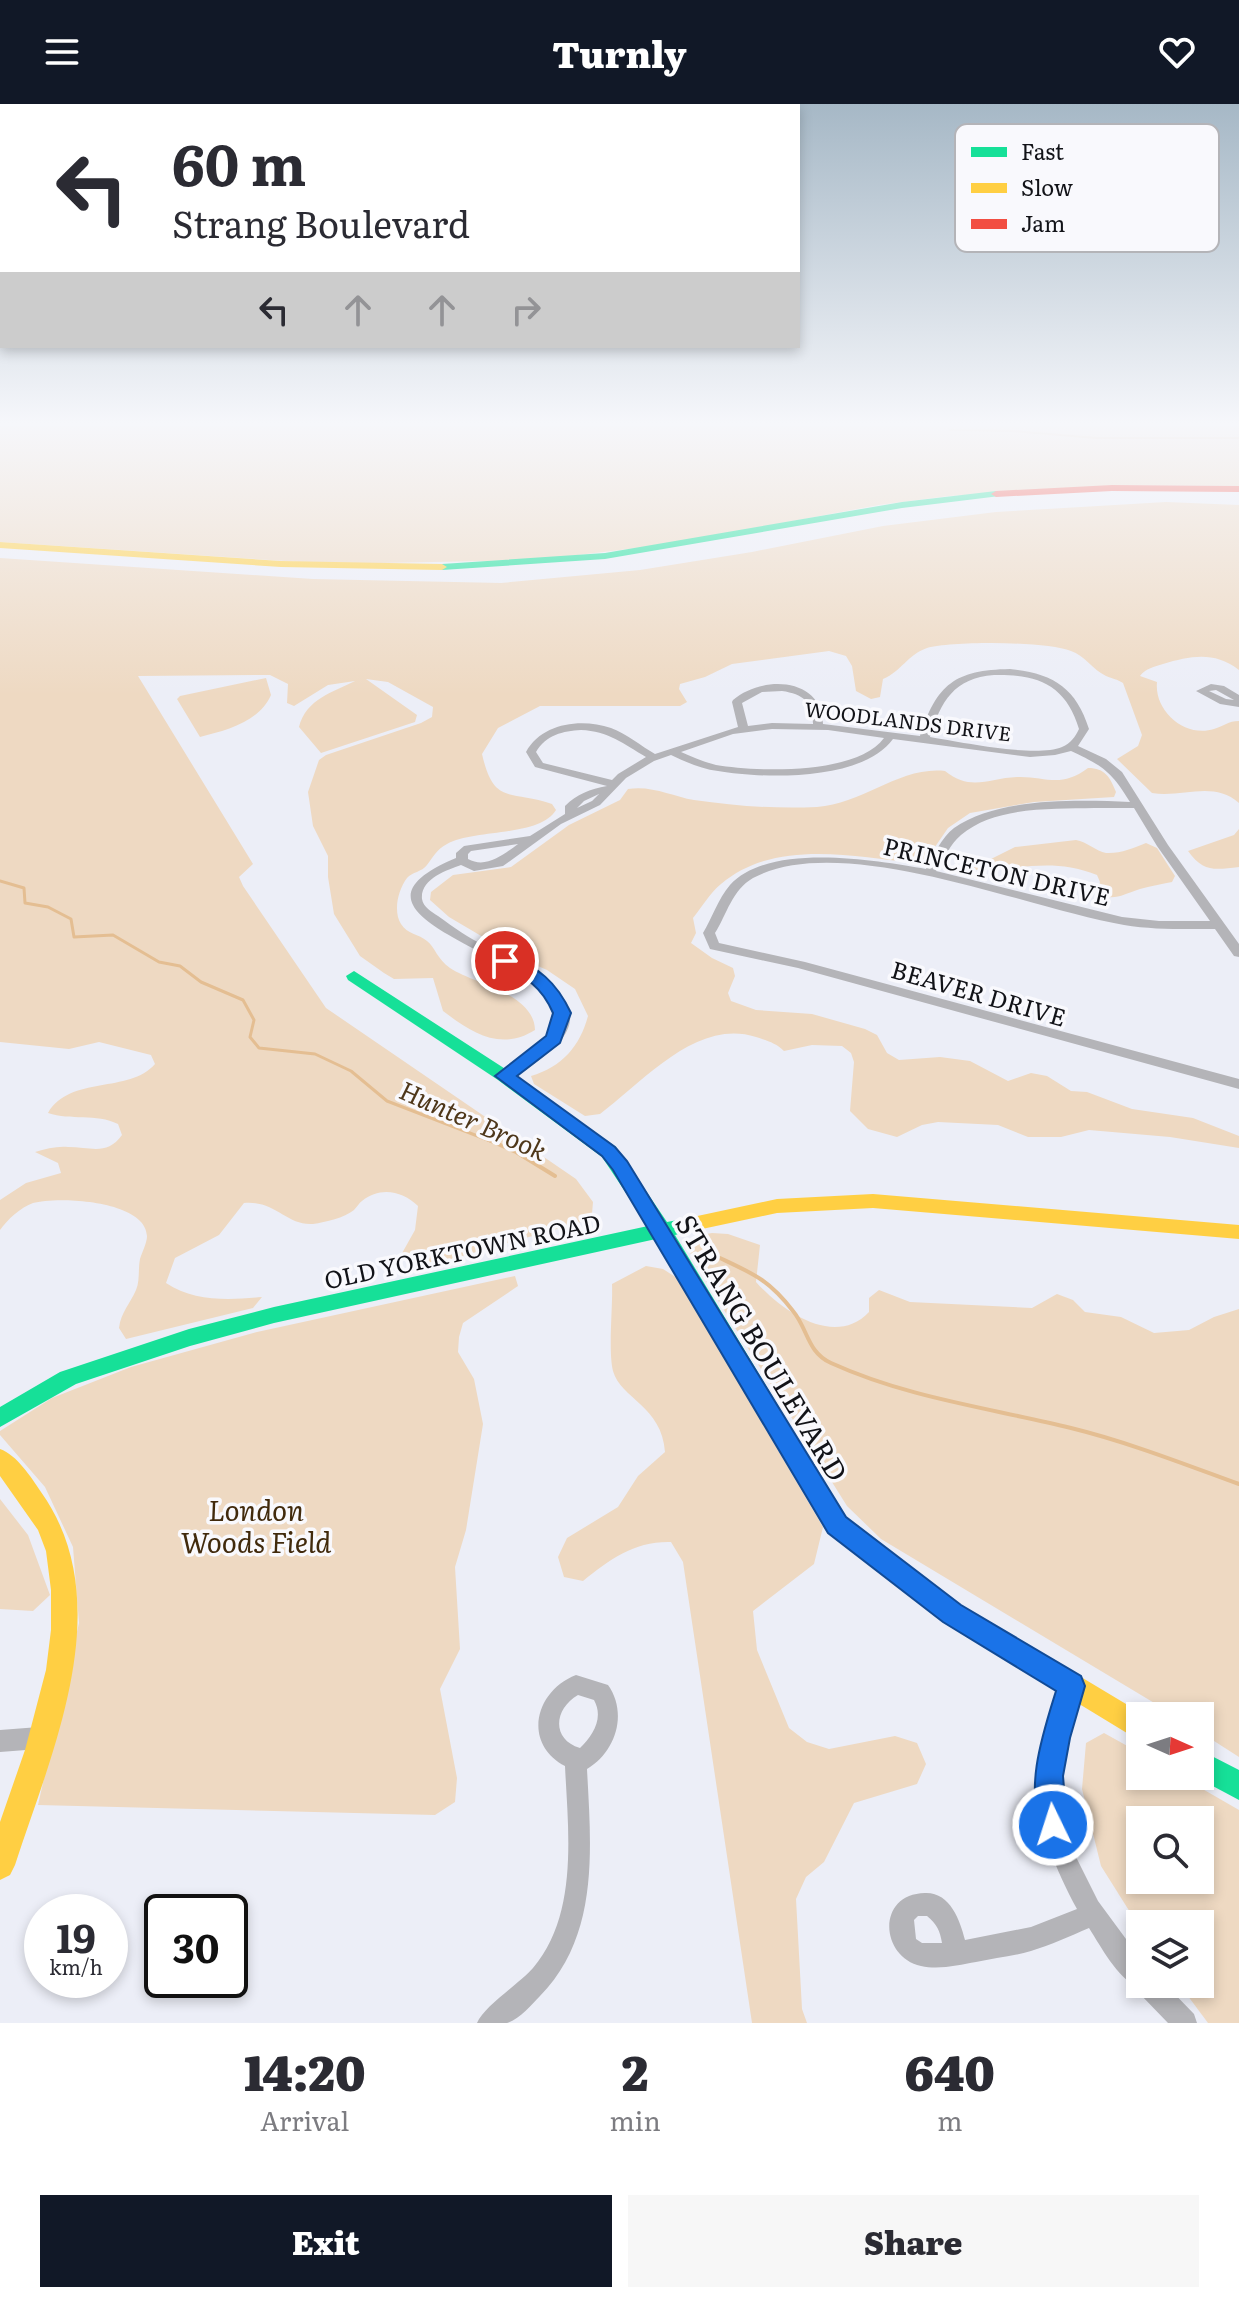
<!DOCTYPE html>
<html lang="en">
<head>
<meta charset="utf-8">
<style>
	body { margin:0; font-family:Literata,serif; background:#f7f7f7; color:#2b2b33; height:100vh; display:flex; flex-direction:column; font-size:30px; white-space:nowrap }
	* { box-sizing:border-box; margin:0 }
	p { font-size:26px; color:#7c7c81 }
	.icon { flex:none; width:44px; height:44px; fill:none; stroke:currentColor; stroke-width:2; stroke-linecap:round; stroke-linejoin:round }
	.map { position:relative; height:1919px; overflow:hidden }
	.details { display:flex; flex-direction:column; background:#fff; flex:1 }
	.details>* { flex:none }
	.top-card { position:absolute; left:0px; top:0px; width:800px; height:244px; box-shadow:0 4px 12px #0003; background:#fff; color:#2b2b33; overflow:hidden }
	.needle { width:52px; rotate:93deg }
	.buttons { position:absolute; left:1126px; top:1598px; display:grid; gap:16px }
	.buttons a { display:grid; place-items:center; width:88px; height:88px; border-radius:0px; background:#fff; box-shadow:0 4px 12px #0003; font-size:40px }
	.speed { position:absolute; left:24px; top:1790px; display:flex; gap:16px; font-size:40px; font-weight:700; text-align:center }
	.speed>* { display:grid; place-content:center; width:104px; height:104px; border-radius:50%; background:#fff; box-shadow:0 4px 12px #0003; line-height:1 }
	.speed small { font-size:20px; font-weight:400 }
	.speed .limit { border:4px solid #111; border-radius:12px; background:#fff; color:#111 }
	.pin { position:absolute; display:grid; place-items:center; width:68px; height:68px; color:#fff; margin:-34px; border:4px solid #fff; border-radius:50%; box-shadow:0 2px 8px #0007 }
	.me { position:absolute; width:88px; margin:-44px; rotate:356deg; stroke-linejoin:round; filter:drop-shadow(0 0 6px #0008) }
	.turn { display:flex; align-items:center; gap:28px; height:168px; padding:0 40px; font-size:36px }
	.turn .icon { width:104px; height:104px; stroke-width:2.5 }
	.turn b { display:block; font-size:56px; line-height:68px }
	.lanes { display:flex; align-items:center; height:76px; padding:0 40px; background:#0003; justify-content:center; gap:40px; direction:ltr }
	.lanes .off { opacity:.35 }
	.eta { display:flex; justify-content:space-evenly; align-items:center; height:136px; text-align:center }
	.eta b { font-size:48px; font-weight:800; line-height:56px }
	.button { display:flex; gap:16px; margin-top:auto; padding:16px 40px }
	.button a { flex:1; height:92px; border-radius:0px; background:#111827; color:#fff; font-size:32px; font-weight:800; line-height:92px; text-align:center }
	.button a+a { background:#f7f7f7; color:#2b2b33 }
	header { display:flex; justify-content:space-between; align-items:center; height:104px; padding:0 40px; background:#111827; color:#fff; font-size:36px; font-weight:800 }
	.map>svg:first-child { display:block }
	.green { fill:#eed9c2; fill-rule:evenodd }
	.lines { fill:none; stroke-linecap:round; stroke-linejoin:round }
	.stream-far2 { stroke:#e4be92; stroke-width:2 }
	.stream-far1 { stroke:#e4be92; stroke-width:3 }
	.stream { stroke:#e4be92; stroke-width:4 }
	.street { fill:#b4b4b8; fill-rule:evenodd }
	.fast { fill:#16e098; fill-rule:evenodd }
	.slow { fill:#ffcf43; fill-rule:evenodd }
	.jam { fill:#f24e42; fill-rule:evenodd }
	.route { fill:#1a73e8; stroke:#114b97; stroke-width:2 }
	.labels { text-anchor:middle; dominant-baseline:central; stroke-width:7; stroke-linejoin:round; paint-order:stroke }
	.far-street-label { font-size:20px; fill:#121318; stroke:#f9f9fd }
	.street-label { font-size:24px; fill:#121318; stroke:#f9f9fd }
	.water-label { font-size:26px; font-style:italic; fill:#4e371a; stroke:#f9f9fd }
	.near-street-label { font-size:28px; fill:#121318; stroke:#f9f9fd }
	.near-park-label { font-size:28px; font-style:italic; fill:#412a0c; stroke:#f9f9fd }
	.key { fill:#f9f9fd; stroke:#b4b4b8; stroke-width:2 }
	.key-label { font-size:22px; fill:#121318 }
</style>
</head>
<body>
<header><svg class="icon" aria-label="menu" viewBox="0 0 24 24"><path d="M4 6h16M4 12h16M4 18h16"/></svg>Turnly<svg class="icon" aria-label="heart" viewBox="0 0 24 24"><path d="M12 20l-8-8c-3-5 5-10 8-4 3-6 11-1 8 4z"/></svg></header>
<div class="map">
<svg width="1239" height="1919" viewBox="0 0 1239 1919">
	<rect width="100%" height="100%" fill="#eceef7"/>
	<path class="green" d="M 0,322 L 1239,322 L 1239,382 L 1119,381 L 949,392 L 879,401 L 663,441 L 535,456 L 331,460 L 0,438 Z
		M 1166,398 L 1239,401 L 1239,566 C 1214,547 1191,552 1163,560 C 1154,563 1146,564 1140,572 L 1157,578 C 1154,607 1185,634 1214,625 C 1224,622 1228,617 1239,617 L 1239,699 C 1213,676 1183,694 1152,689 L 1117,655 L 1138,642 L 1142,631 L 1123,579 C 1117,575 1113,575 1106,572 C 1093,566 1084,551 1071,547 C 1045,537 954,537 927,544 C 907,551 902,567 883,575 L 880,593 L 871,595 L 856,587 L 852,562 L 846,552 L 829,547 L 732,560 L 705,573 L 680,580 L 679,585 L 687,598 L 680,602 L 540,602 L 498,624 L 482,650 C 494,703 511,685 552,700 L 556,706 C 540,733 474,725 447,740 C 436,746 434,752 427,761 C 422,768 412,768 407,774 C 398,786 393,807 401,820 C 407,830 419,830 427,837 C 435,843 437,855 450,864 C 474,880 534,889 535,926 C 500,948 471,928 443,907 L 433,874 L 394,875 L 384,869 L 360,852 L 334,810 L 328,773 L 328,752 L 313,722 L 308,688 L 319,656 L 326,651 L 421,619 L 432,613 L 433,603 L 388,578 L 366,575 L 417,611 L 415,618 L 321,649 L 299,623 C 306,595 333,588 355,577 L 328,581 L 294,602 L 287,599 L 288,580 L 270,571 L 138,572 L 253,760 L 239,773 L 243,782 L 326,904 L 576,1075 L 593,1098 L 592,1110 L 581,1118 L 445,1157 L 411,1160 L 401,1151 L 415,1126 L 418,1102 C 403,1087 380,1082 362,1097 C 359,1099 357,1103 354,1106 C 344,1114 326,1118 313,1120 C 287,1122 275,1096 244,1099 L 219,1131 L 175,1154 L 166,1179 C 194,1198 230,1196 262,1193 L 253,1204 L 126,1235 L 119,1224 C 121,1208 130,1200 136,1186 C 140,1177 138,1165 140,1155 C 142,1148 147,1139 147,1132 C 146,1096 57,1092 33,1099 C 21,1103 7,1116 0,1126 L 0,1096 L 26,1079 L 61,1069 L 58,1059 L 35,1048 C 46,1045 57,1042 68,1043 C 91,1043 107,1052 122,1031 L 118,1020 C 96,1009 71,1017 48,1009 C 70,971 129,990 155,960 L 151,951 L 99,938 L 69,945 L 0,938 L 0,454 L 313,475 L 501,479 L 640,466 L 752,448 L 883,422 L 996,408 Z
		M 266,574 L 271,591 C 259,618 227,626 200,633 L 177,595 L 180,592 Z
		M 1088,664 C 1105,664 1110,673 1116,688 L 1114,693 L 1034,698 L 970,709 L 948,724 L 926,756 L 915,759 C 852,752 774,735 721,780 C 710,789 702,803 693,814 L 696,829 L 691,839 L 712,854 L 733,864 L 735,872 L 728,889 L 731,897 L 756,906 L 812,910 L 865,925 L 877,931 L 887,949 L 899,956 L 940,953 L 970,957 L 1008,977 L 1031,969 L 1047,972 L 1071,987 L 1087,988 L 1132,1005 L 1193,1014 L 1239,1032 L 1239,1044 L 1170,1033 L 1089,1026 L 1061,1033 L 1028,1033 L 998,1021 L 938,1018 L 922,1021 L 897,1033 L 868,1025 L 850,1007 L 854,958 L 851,949 L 842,942 L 812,941 L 784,947 C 776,939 768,937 756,933 C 697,914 644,977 600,1010 L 585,1012 L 534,980 L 531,972 C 562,963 580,942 588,912 L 575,885 L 547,866 L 517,853 L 449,813 L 430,796 L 431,788 L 453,771 L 511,763 L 569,721 L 620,696 L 628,685 C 651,681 672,692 694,696 C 735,702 776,705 817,703 C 863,700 900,662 945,667 C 971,688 989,674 1017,673 C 1046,672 1060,685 1088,664 Z
		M 1239,725 L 1239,763 C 1214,766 1203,768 1188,747 L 1234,731 Z
		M 1076,736 C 1087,738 1096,747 1106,749 C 1119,750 1134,744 1146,739 L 1157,744 L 1175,772 L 1172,778 C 1162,780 1150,782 1140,785 C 1122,791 1115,797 1096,790 L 1100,778 L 1097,771 C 1052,753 1020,766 974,766 L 963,761 L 967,755 L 991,755 L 1015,743 Z
		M 712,1129 L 728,1130 L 760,1141 L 756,1178 C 783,1208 835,1244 869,1208 L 869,1194 L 879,1186 L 910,1198 L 1032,1204 L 1057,1190 L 1073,1196 L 1085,1208 L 1121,1213 L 1154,1229 L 1189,1226 L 1214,1213 L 1239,1205 L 1239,1653 L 1200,1628 L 1200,1612 L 1176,1612 L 881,1435 L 847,1402 L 692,1155 L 689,1143 L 696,1132 Z
		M 646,1162 L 663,1165 L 677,1174 L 823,1423 L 814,1460 L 753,1507 L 757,1546 L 789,1624 L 807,1638 L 829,1645 L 895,1632 L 917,1639 L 926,1660 L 917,1680 L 854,1699 L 824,1758 L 806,1773 L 796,1795 L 802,1905 L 807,1919 L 752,1919 L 683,1458 L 671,1438 C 635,1437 610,1455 583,1477 L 564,1473 L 558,1453 L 567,1434 L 618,1403 L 638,1372 L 665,1348 C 662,1302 621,1295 613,1267 C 608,1247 613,1202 612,1180 Z
		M 515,1172 L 518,1182 L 463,1219 L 459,1233 L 458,1248 L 474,1275 L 483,1320 L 466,1426 L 455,1463 L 460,1545 L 440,1585 L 457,1674 L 455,1698 L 435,1711 L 38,1701 L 79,1519 L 73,1443 L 45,1383 L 0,1331 L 0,1327 L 52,1294 L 131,1263 L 257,1228 Z
		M 0,1395 L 28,1431 L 50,1491 L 33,1507 L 0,1505 Z
		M 1104,1629 L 1140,1649 L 1140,1672 L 1180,1672 L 1239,1706 L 1239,1919 L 1208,1919 L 1179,1880 L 1200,1880 L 1200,1820 L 1140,1820 L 1140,1824 L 1101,1762 L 1082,1685 L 1086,1639 ZM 1140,1716 L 1200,1716 L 1200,1776 L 1140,1776 Z"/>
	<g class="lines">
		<path class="stream-far2" d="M 950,326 L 1013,327 L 1096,334 L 1239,334"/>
		<path class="stream-far1" d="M 0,777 L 24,784 L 25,799 L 48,803 L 71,815 L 74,833 L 113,831 L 159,858 L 180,862 L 201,878 L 243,896 L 254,916 L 250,933 L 259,944 L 315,950 L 351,967 L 387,997 L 493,1038"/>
		<path class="stream" d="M 489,1036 L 516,1048 L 555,1072
			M 720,1154 C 754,1170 769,1176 793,1207 C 808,1225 807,1248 831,1259 C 908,1294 990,1304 1071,1324 C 1128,1338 1184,1360 1239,1380"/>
		<path class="street" d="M 1010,565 C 1052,569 1076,583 1089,625 L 1078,642 L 1106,655 L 1122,668 L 1168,741 L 1239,840 L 1239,853 L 1234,852 L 1215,825 C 1185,825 1154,826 1124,821 C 1028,805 842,726 753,774 C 732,786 727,810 715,829 L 719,839 L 805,858 L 1239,975 L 1239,985 L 798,864 L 710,845 L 703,829 C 712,814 718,795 730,781 C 769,738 875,756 926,765 C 934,751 941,734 954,724 C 998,693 1078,696 1130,698 C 1111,667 1103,662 1071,647 L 1055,651 L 1030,653 L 893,635 C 863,677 765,675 718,667 C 701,665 686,658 671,651 L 654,657 L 626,674 L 600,701 L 561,720 L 503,762 L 474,767 L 461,761 C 447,766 420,775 422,795 C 423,803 432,808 438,812 C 453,823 469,834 485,842 C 528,865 615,900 542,954 C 531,962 513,978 499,975 L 497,972 L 499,969 C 518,956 552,942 556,916 C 564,853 310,815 456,754 L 456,749 L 464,742 L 530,732 L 565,710 L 565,702 C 577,690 590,685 607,682 L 535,663 L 526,648 C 542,619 581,614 611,624 C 627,630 641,642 655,650 L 738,623 L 732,598 L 733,596 C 762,571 822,573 823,620 L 920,632 C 937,580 955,566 1010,565 ZM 994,571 C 1038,570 1066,581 1079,625 C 1075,633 1071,639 1062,643 C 1035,654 961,638 930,633 C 941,597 954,574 994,571 ZM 782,587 C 803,590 813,598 813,620 L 772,619 L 748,622 L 742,599 L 762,588 ZM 772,625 L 828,626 L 884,634 C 857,671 758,668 716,661 C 704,658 692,653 681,648 L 733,630 ZM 581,626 C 608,627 624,640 646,653 L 618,670 L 612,676 L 543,659 L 536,648 C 546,631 563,627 581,626 ZM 599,690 L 592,697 L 577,704 L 584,697 ZM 1094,704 L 1134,704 L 1157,742 L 1210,817 L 1159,817 L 1122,813 L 936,767 C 944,755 950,740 961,731 C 995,702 1053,705 1094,704 ZM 518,740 C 503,751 486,765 468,755 L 468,750 L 471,747 Z
			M 1211,580 L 1224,582 L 1239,591 L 1239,603 L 1220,600 L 1196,587 ZM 1216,586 L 1234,596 L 1226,595 L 1209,587 Z
			M 576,1571 L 608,1581 C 628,1609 616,1648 587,1665 C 591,1743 600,1831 540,1892 C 532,1900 519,1916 507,1919 C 498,1919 486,1919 477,1919 C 484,1902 519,1880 533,1864 C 579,1810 568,1727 565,1662 C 522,1639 535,1587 576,1571 ZM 578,1591 L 594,1596 C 604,1614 593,1631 580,1644 C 551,1635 554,1605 578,1591 Z
			M 1071,1572 L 1078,1575 L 1081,1582 L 1066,1637 L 1060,1670 L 1061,1696 L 1066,1723 L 1074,1749 L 1098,1797 L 1140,1854 L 1140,1880 L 1165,1880 L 1194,1910 L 1197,1919 L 1168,1919 L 1139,1889 L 1137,1883 C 1117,1873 1101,1843 1089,1824 C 1070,1832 1051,1841 1031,1847 C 1014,1852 994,1854 976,1858 C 959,1861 939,1866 921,1862 C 880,1853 876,1790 925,1789 C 950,1788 960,1816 965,1836 L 1031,1823 L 1077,1805 C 1055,1764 1034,1716 1038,1667 C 1041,1638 1052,1610 1061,1582 L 1064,1575 ZM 918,1812 L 927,1812 C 937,1820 940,1827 942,1839 L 922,1839 L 916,1835 L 914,1816 Z
			M 39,1623 L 47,1627 L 50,1634 L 47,1641 L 39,1645 L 0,1648 L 0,1626 Z"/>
		<path class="fast" d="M 996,387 L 1000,388 L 1000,392 L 902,404 L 605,455 L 442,466 L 437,463 L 442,460 L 605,449 L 902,398 Z
			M 354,867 L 510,968 L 616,1043 L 667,1118 L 688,1114 L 695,1116 L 698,1121 L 695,1126 L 675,1131 L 779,1303 L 782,1310 L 779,1317 L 771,1319 L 763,1317 L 656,1135 L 274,1219 L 190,1242 L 76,1280 L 0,1323 L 0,1303 L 60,1268 L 189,1225 L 274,1203 L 648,1122 L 602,1053 L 498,976 L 348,876 L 346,872 Z
			M 1200,1646 L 1239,1666 L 1239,1696 L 1194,1672 L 1200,1672 Z"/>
		<path class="slow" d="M 0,438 L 281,457 L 442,460 L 447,463 L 442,466 L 281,463 L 0,444 Z
			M 873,1090 L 1239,1121 L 1239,1135 L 873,1104 L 777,1109 L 688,1128 L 681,1126 L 678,1121 L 681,1116 L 688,1114 L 777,1095 Z
			M 771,1301 L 779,1303 L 846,1413 L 961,1501 L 1146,1612 L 1140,1612 L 1140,1637 L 943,1517 L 828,1429 L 760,1310 L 763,1303 Z
			M 0,1345 C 17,1351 31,1373 41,1388 C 120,1499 52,1647 15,1761 L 10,1771 L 0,1776 L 0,1718 L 25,1646 L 46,1566 L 51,1526 L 51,1486 L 46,1447 L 38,1426 L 0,1372 Z"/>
		<path class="jam" d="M 1112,381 L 1239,382 L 1239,388 L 1112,387 L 996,393 L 991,390 L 996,387 Z"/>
	</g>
	<linearGradient id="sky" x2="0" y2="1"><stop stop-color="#a6b8c6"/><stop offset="0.54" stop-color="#f6f7fb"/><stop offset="1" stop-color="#f6f7fb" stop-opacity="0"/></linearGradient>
	<rect width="1239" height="591" fill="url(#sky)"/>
	<path class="route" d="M 505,852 C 538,861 557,879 571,909 L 560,939 L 517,972 L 615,1043 L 627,1057 L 846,1413 L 961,1501 L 1081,1572 L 1085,1582 L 1070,1634 L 1063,1672 L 1067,1721 L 1063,1731 L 1053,1735 L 1043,1731 C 1024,1685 1042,1632 1056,1587 L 943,1518 L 828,1429 L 613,1066 L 602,1052 L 495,972 L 546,932 L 553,909 C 541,881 526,874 499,860 L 496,857 L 499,853 Z"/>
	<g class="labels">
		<g class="far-street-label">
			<text transform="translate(908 616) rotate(7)">WOODLANDS DRIVE</text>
		</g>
		<g class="street-label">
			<text transform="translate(997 766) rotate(13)">PRINCETON DRIVE</text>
			<text transform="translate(979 888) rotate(16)">BEAVER DRIVE</text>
			<text transform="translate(462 1146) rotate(-12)">OLD YORKTOWN ROAD</text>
		</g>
		<g class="water-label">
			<text transform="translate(474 1015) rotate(24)">Hunter Brook</text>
		</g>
		<g class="near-street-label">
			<text transform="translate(763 1243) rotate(59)">STRANG BOULEVARD</text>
		</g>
		<g class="near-park-label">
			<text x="256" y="1405">London<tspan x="256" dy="32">Woods Field</tspan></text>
		</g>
	</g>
	<rect x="955" y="20" width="264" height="128" rx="12" class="key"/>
	<rect x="971" y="43" width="36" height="10" fill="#16e098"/>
	<rect x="971" y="79" width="36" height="10" fill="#ffcf43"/>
	<rect x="971" y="115" width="36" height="10" fill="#f24e42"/>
	<g class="key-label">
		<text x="1021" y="56">Fast</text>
		<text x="1021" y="92">Slow</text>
		<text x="1021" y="128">Jam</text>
	</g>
</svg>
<div class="buttons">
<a><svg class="needle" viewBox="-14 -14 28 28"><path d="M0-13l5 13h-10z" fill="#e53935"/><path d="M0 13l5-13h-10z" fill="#7c7c81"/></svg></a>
<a><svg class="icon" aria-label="search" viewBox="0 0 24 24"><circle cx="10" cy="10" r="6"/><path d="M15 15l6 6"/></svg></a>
<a><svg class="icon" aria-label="layers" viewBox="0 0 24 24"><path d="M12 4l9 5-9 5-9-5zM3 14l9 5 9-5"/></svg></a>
</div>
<div class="speed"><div>19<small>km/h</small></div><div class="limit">30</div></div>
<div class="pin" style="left:505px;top:857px;background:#d93025"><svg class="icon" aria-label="arrive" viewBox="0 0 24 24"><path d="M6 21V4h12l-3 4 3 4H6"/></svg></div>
<svg class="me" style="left:1053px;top:1721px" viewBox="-20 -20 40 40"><circle r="17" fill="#1a73e8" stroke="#fff" stroke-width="3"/><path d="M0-11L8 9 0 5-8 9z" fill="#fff"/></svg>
<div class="top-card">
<div class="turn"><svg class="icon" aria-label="left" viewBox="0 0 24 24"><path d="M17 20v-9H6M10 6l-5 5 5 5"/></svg><div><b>60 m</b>Strang Boulevard</div></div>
<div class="lanes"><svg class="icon" aria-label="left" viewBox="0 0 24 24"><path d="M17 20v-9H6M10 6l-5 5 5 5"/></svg><svg class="icon off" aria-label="ahead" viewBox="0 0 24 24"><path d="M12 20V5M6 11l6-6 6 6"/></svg><svg class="icon off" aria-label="ahead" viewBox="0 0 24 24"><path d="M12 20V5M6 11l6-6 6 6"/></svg><svg class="icon off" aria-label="right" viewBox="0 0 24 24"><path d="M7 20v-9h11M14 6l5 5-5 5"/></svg></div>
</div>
</div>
<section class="details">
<div class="eta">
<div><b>14:20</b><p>Arrival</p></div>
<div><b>2</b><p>min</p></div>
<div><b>640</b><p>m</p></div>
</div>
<div class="button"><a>Exit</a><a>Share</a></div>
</section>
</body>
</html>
